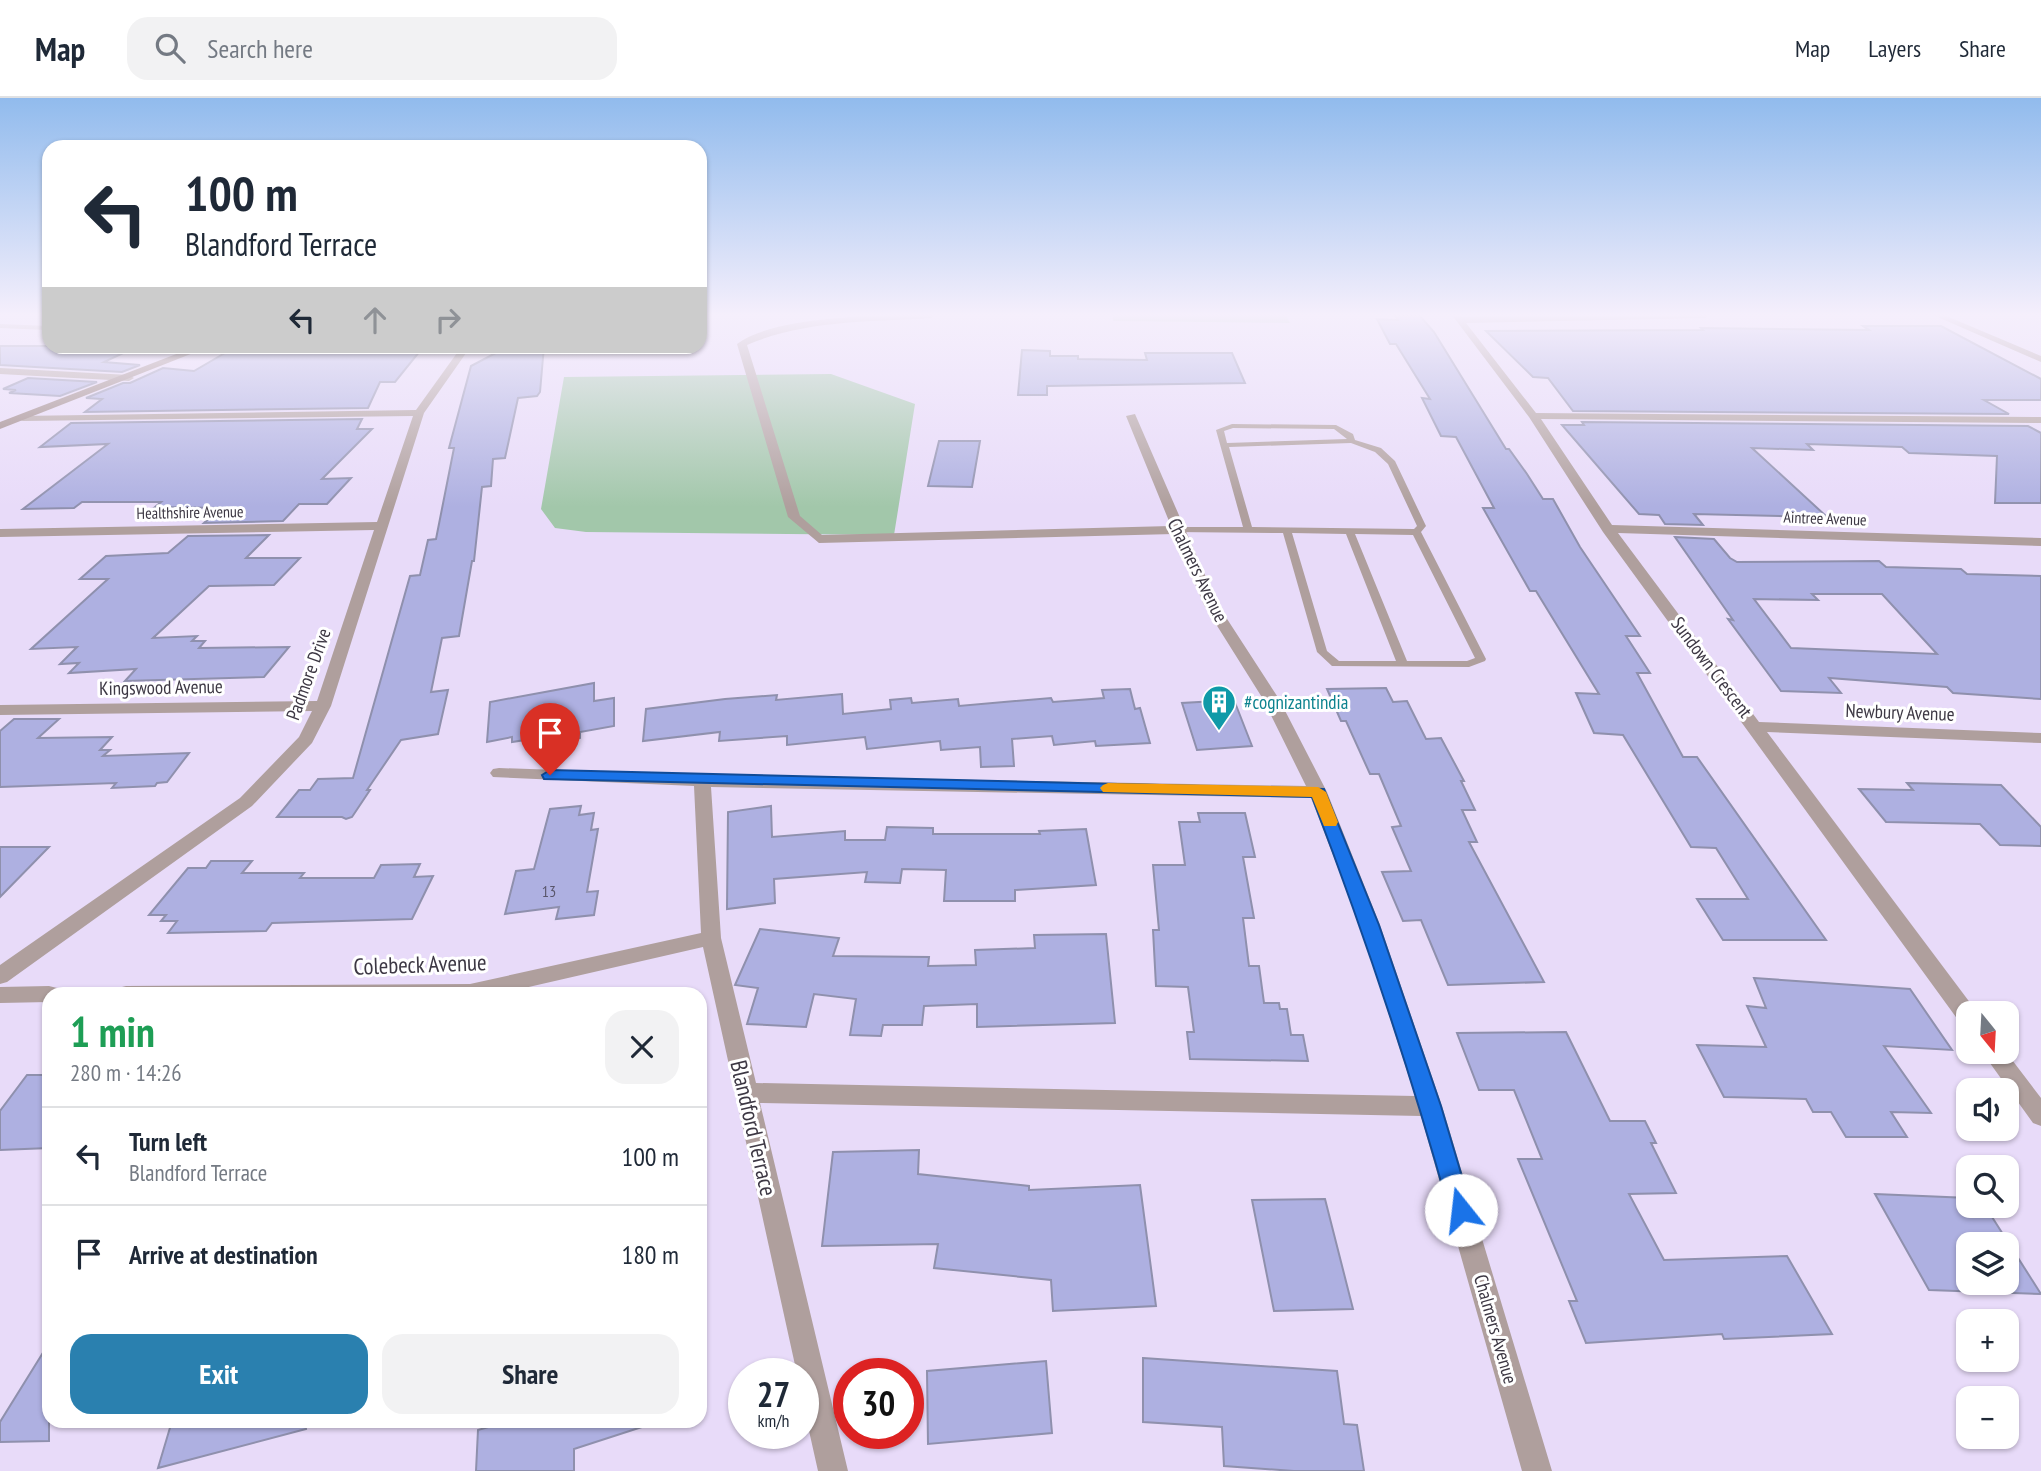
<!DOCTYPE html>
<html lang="en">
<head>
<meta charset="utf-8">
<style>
	body { margin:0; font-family:"PT Sans Narrow",sans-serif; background:#f2f2f3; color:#1f2937; height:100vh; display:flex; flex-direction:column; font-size:26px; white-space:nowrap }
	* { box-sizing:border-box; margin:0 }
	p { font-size:23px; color:#747a83 }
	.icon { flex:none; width:38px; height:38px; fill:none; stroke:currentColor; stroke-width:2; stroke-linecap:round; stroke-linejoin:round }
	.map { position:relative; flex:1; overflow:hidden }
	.sheet { position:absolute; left:42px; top:889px; width:665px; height:441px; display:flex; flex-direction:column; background:#fff; border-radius:21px; box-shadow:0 2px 5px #0004 }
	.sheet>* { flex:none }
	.guide { position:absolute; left:42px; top:42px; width:665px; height:214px; border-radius:21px; box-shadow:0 2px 5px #0004; background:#fff; color:#1f2937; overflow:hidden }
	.needle { width:46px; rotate:162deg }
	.fabs { position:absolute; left:1956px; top:903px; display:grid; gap:14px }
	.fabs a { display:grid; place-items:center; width:63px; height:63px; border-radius:14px; background:#fff; box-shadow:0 2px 5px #0004; font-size:35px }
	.speed { position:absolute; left:728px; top:1260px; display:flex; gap:14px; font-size:35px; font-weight:700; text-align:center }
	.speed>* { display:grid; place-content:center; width:91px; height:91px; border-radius:50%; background:#fff; box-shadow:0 2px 5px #0004; line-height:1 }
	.speed small { font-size:18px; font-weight:400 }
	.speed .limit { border:10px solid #d22; background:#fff; color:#111 }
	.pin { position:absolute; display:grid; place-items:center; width:60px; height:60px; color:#fff; margin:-72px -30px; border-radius:50% 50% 50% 0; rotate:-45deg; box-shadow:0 0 7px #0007 }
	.pin .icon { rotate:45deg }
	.me { position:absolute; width:77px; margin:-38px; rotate:344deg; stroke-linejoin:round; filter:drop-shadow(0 0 5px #0008) }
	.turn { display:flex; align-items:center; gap:24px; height:147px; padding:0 28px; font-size:32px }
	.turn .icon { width:91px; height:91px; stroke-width:2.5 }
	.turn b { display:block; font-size:49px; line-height:60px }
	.lanes { display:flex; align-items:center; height:66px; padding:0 28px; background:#0003; justify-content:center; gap:35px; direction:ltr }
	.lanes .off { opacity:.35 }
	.round { display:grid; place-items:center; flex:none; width:74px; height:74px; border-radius:21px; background:#f2f2f3 }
	.summary { display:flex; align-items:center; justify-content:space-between; height:119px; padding:0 28px }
	h1 { font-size:42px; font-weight:800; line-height:52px; color:#1e9e55 }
	.action { display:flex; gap:14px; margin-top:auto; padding:14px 28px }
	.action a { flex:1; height:80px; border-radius:21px; background:#2a80af; color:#fff; font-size:28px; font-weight:800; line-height:80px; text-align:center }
	.action a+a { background:#f2f2f3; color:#1f2937 }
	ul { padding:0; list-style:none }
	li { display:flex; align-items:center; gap:21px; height:98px; padding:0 28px; border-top:2px solid #e0e1e3 }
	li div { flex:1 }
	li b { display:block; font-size:26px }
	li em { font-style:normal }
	header { display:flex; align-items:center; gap:42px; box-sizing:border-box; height:98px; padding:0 35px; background:#fff; border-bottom:2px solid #e0e1e3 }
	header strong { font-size:33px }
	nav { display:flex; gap:38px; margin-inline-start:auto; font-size:24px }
	.search { width:490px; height:63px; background:#f2f2f3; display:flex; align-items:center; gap:18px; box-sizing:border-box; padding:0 24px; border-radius:21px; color:#747a83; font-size:26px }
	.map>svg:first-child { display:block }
	.green { fill:#a2c7aa }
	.building { fill:#aeb0e1; stroke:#8f90ad; stroke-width:2; fill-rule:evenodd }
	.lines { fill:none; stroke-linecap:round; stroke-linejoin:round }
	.lane { fill:#af9f9d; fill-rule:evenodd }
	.street { fill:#af9f9d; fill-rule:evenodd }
	.secondary { fill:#967f7c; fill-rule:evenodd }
	.route { fill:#1a73e8; stroke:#114b97; stroke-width:2 }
	.slow { fill:#f59e0b }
	.labels { text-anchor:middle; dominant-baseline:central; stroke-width:6; stroke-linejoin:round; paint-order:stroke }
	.far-street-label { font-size:16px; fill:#3d3844; stroke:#fff }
	.number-label { font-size:16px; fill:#59566b }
	.street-label { font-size:19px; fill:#3d3844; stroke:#fff }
	.culture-label { font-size:19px; fill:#0d838f; stroke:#fff; text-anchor:start }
	.near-street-label { font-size:23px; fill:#3d3844; stroke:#fff }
</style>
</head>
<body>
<header>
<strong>Map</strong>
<div class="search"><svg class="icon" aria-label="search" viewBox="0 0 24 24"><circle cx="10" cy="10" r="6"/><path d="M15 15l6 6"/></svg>Search here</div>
<nav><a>Map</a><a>Layers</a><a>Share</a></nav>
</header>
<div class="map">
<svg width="2041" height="1373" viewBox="0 0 2041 1373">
	<rect width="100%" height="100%" fill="#e8dbf9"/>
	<path class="green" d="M 1113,217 L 1286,217 L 1290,225 L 1113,223 Z
		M 831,276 L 915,306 L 894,437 L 586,434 L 555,430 L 541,411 L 564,279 Z"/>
	<path class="building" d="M 1395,217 L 1419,217 L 1434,234 L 1506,351 L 1509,351 L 1527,376 L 1543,401 L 1553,401 L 1580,449 L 1640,538 L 1626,538 L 1650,575 L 1637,575 L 1683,659 L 1697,659 L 1826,842 L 1723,842 L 1697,801 L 1748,801 L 1716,750 L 1691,749 L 1623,637 L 1594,635 L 1576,595 L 1599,596 L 1536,493 L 1530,493 L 1483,410 L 1494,410 L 1456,339 L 1441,338 L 1422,300 L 1430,301 L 1396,246 L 1390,246 L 1377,221 L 1398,222 Z
		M 1863,228 L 1941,228 L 2041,281 L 2041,302 L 1984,302 L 2009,316 L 1573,313 L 1548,280 L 1533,279 L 1486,233 L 1703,232 L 1701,230 L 1869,232 Z
		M 0,248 L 138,248 L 104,264 L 140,267 L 122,274 L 0,267 Z
		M 237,248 L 424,248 L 395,284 L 380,284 L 368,310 L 85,314 L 102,301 L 86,300 L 123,285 L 130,285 L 163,270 L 194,273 Z
		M 509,248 L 544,248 L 540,294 L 537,298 L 518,300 L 505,360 L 493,361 L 491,388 L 482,389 L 474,463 L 472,463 L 459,538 L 442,540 L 431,594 L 448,592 L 438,636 L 401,642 L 367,692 L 370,692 L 352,719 L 346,721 L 342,719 L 277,719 L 299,692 L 310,692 L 318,681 L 353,680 L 410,478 L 420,477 L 428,442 L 436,441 L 454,350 L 449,350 L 471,268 Z
		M 1022,252 L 1050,253 L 1050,258 L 1078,258 L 1078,261 L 1147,262 L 1145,255 L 1232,255 L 1245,285 L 1047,288 L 1047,297 L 1018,297 Z
		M 28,280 L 97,284 L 60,298 L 9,295 L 16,292 L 3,291 Z
		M 362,321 L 357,331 L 372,331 L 322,381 L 351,380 L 327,406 L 299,406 L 283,423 L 204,425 L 221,410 L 155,409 L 161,404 L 82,404 L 74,410 L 23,411 L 108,346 L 40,349 L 71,325 Z
		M 1582,324 L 2028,328 L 2041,335 L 2041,405 L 1995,405 L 1997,358 L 1909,355 L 1902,349 L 1807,346 L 1813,352 L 1752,350 L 1827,419 L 1694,416 L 1703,427 L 1665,426 L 1659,417 L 1639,416 L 1562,327 L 1584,327 Z
		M 939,343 L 980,343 L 972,389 L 928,388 Z
		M 269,437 L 246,460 L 300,460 L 274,487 L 209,488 L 153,540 L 197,538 L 192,543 L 205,543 L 199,550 L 289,549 L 264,579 L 125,583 L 136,571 L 69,575 L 79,565 L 60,566 L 77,549 L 31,551 L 108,481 L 80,481 L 106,458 L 168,455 L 188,438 Z
		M 1675,439 L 1714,441 L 1730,460 L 1737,464 L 1879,463 L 1886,469 L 1961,471 L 1967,476 L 2041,478 L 2041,601 L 1953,595 L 1947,589 L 1829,580 L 1841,595 L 1781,593 L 1728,521 L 1733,522 ZM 1812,496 L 1882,496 L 1937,556 L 1791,550 L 1754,501 L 1818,502 Z
		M 594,585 L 594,603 L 614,600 L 614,628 L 580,634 L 580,640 L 557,644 L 557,637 L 512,644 L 512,639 L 487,644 L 490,604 Z
		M 1386,590 L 1393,604 L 1407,603 L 1426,641 L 1441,640 L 1464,683 L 1461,683 L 1475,712 L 1462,712 L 1477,744 L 1469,744 L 1544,884 L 1448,887 L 1421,822 L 1403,823 L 1382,774 L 1411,773 L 1392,729 L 1401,728 L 1379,676 L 1370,676 L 1346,623 L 1341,623 L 1327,591 Z
		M 1130,591 L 1135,611 L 1140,610 L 1150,645 L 1096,648 L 1095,643 L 1054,647 L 1052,638 L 1012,641 L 1014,668 L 981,669 L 980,649 L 941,652 L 940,643 L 867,651 L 865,639 L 787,647 L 787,638 L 719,643 L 720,634 L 643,643 L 646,611 L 725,601 L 777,597 L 776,602 L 842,596 L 843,616 L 891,611 L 890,602 L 911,600 L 912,605 L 958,601 L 959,608 L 1051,600 L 1053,604 L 1104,600 L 1102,592 Z
		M 1234,602 L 1252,648 L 1197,652 L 1182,605 Z
		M 14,621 L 59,621 L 38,640 L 112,639 L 100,652 L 110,652 L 103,658 L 189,655 L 167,684 L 157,685 L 155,688 L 112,690 L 116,685 L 0,689 L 0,633 Z
		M 1907,685 L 2001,687 L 2041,729 L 2041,748 L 2000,747 L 1980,726 L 1886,724 L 1859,691 L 1913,692 Z
		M 581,708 L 579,717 L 594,715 L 591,732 L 598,731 L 587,794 L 598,793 L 594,817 L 556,821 L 559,809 L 505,816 L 516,773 L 534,771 L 550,711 Z
		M 771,708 L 772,739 L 845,733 L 845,742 L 885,742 L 887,729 L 933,730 L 933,736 L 1040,736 L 1039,733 L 1086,731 L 1096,787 L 1015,792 L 1015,803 L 944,803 L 946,772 L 902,771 L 900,785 L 865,784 L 867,774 L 774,781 L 775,805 L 727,811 L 728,714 Z
		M 1198,715 L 1245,715 L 1255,759 L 1243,759 L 1254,820 L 1243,820 L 1249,868 L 1259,868 L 1264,905 L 1279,905 L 1280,911 L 1287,911 L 1291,937 L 1303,937 L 1308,963 L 1190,961 L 1187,934 L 1194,934 L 1188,889 L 1156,888 L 1153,832 L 1159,832 L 1153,767 L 1185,767 L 1179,724 L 1200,724 Z
		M 0,749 L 49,749 L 0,799 Z
		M 211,763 L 252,763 L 242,775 L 304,775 L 300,780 L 374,780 L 381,767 L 420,766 L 414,779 L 433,778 L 412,821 L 272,825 L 266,833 L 168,835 L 177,823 L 161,823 L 166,817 L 149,817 L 188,770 L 206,770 Z
		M 760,831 L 839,840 L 833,858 L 929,859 L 928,868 L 976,867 L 975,852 L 1035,850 L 1034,837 L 1106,836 L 1115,925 L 977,929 L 977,906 L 924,908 L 922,927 L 883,927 L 881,938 L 850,937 L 856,901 L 814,896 L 806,929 L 747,926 L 758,890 L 735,887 Z
		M 1754,880 L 1910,891 L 1952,952 L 1884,948 L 1931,1015 L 1891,1014 L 1907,1039 L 1846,1039 L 1831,1014 L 1813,1014 L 1806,1001 L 1724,999 L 1697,947 L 1766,949 L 1747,908 L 1766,910 Z
		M 1566,934 L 1610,1023 L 1645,1023 L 1656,1045 L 1651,1045 L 1676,1095 L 1629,1096 L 1664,1162 L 1787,1158 L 1832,1236 L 1724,1241 L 1722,1236 L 1586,1245 L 1569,1203 L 1577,1203 L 1518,1061 L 1542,1061 L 1514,992 L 1479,992 L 1457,935 Z
		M 27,977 L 49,977 L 49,1050 L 0,1052 L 0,1013 Z
		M 919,1052 L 918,1076 L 1029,1088 L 1029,1092 L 1140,1087 L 1156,1208 L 1053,1213 L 1051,1182 L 934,1170 L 938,1146 L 822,1148 L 833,1054 Z
		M 1875,1096 L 1969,1100 L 1969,1108 L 1985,1108 L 2041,1196 L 1929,1192 ZM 1969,1146 L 2007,1146 L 2007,1185 L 1969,1185 Z
		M 1325,1101 L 1353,1211 L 1274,1213 L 1252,1102 Z
		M 49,1245 L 49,1343 L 0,1344 L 0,1324 Z
		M 1143,1260 L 1337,1273 L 1344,1326 L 1357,1327 L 1364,1373 L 1294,1373 L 1224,1368 L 1222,1329 L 1143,1324 Z
		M 1046,1263 L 1052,1335 L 928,1346 L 927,1273 Z
		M 172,1323 L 305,1323 L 306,1331 L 158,1370 Z
		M 509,1323 L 645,1323 L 645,1328 L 574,1351 L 574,1373 L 476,1373 L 478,1332 Z"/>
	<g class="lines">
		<path class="lane" d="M 0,226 L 49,228 L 49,232 L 0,230 Z
			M 1232,326 L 1336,327 L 1353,336 L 1355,342 L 1381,350 L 1395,363 L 1426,428 L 1421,434 L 1486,561 L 1485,563 L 1469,569 L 1332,568 L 1317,554 L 1283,435 L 1175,434 L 1175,430 L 1178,429 L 1243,429 L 1216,332 ZM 1233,330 L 1334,331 L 1347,341 L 1227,345 L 1224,333 ZM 1351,345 L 1375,354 L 1388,366 L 1417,428 L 1414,431 L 1252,429 L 1229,349 ZM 1292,435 L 1346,436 L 1396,563 L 1339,563 L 1327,553 ZM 1355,436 L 1413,437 L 1475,560 L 1467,563 L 1407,563 Z"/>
		<path class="street" d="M 894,217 L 935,217 L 931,220 C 870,224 804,222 747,247 L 800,418 L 822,437 L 1171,428 L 1126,318 L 1135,316 L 1218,507 L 1279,601 L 1327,694 L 1380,827 L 1442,1008 L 1552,1373 L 1522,1373 L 1421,1018 L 760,1005 L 848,1373 L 818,1373 L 803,1306 L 803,1276 L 797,1276 L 703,849 L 498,896 L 115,896 L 118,890 L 126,888 L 470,886 L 701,835 L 694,688 L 493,679 L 490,675 L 493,671 L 499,670 L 702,677 L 1306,688 L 1263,601 L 1204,507 L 1174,436 L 819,445 L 788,419 L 737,246 C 770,221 852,219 894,217 ZM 711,689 L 1311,700 L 1360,827 L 1415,998 L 756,985 L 721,840 Z
			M 1452,217 L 1462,219 L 1709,217 L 1705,220 L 1466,225 L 1536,315 L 2041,319 L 2041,325 L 1541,321 L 1612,427 L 2041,440 L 2041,448 L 1618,435 L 1759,624 L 2041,635 L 2041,645 L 1767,634 L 1977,914 L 1969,915 L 1969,929 L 1961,926 L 1603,434 L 1529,319 Z
			M 1933,217 L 1944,217 L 2041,258 L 2041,264 Z
			M 462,248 L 471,248 L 424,315 L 331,608 L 312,645 L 252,708 L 7,884 L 0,886 L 0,867 L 240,700 L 299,639 L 312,613 L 0,617 L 0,607 L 317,603 L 374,432 L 0,439 L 0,431 L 377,424 L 413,318 L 23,323 L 19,322 L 19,318 L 416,312 Z
			M 0,270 L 129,277 L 134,280 L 129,283 L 0,276 Z
			M 49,888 L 57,890 L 60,896 L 49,896 L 49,904 L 0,905 L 0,889 Z
			M 1982,954 L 2006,954 L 2041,1000 L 2041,1028 L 2033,1025 Z"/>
		<path class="secondary" d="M 197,248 L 211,248 L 0,331 L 0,324 Z"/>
	</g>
	<linearGradient id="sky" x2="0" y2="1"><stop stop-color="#91bbed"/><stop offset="0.53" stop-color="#f5effc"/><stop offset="1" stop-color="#f5effc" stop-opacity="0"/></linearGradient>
	<rect width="2041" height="409" fill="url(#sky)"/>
	<path class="route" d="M 550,672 L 1324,691 L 1379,827 L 1441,1008 L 1472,1112 L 1469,1120 L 1461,1123 L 1453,1120 L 1449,1112 C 1410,972 1364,835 1312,699 L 544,681 L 542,677 Z"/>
	<path class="slow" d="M 1108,685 L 1318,689 L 1326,694 L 1338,724 L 1336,728 L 1324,728 L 1312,699 L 1103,694 L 1100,690 L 1103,687 Z"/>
	<defs>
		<g id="building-pin" transform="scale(1.75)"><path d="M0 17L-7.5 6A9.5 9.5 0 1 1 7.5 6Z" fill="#0f9aa8" stroke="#fff"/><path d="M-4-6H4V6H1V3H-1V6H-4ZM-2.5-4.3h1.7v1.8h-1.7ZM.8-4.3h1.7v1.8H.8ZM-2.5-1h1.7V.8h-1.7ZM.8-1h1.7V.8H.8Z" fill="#fff"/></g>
	</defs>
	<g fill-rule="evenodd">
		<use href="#building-pin" x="1219" y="604"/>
	</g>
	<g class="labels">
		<g class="far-street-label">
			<text transform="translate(190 414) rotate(-1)">Healthshire Avenue</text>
			<text transform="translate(1825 420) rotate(2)">Aintree Avenue</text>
		</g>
		<g class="number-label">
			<text x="549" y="793">13</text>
		</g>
		<g class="street-label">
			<text transform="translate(1198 472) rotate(64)">Chalmers Avenue</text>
			<text transform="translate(1712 569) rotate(53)">Sundown Crescent</text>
			<text transform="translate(308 576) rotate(-70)">Padmore Drive</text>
			<text transform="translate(161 589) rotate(-1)">Kingswood Avenue</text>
			<text transform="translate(1900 614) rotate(2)">Newbury Avenue</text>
			<text transform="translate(1496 1231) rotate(74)">Chalmers Avenue</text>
		</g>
		<g class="culture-label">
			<text x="1244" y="604">#cognizantindia</text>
		</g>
		<g class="near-street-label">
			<text transform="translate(420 866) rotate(-2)">Colebeck Avenue</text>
			<text transform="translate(754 1030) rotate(77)">Blandford Terrace</text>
		</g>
	</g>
</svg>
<div class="fabs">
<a><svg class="needle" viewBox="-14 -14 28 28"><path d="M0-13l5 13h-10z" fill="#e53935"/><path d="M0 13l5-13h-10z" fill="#747a83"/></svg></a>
<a><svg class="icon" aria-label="sound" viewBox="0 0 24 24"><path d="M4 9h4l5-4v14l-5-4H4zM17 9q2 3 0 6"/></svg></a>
<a><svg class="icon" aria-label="search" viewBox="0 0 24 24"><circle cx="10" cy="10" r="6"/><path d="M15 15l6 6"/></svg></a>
<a><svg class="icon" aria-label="layers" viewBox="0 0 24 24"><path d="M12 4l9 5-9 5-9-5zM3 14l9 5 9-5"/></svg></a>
<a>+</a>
<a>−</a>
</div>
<div class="speed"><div>27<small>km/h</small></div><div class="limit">30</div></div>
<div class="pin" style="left:550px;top:677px;background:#d93025"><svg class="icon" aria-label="arrive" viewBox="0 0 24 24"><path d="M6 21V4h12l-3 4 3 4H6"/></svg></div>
<svg class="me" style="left:1461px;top:1112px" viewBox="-20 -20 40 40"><circle r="19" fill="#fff"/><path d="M0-13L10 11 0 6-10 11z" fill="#1a73e8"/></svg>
<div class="guide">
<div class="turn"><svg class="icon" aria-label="left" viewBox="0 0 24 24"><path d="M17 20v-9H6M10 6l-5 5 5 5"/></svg><div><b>100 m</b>Blandford Terrace</div></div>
<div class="lanes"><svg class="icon" aria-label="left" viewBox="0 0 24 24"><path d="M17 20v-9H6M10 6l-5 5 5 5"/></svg><svg class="icon off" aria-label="ahead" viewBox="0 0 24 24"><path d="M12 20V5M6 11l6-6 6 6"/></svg><svg class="icon off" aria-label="right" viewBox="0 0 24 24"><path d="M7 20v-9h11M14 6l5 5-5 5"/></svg></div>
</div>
<section class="sheet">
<div class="summary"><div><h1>1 min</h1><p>280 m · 14:26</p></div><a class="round"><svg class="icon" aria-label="close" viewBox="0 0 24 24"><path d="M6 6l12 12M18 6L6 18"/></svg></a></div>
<ul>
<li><svg class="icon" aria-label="left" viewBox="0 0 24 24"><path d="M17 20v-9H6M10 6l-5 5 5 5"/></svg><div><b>Turn left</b><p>Blandford Terrace</p></div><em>100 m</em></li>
<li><svg class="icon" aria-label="arrive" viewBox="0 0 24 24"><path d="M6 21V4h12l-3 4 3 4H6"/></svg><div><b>Arrive at destination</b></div><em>180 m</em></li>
</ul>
<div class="action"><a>Exit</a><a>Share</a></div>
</section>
</div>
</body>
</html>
